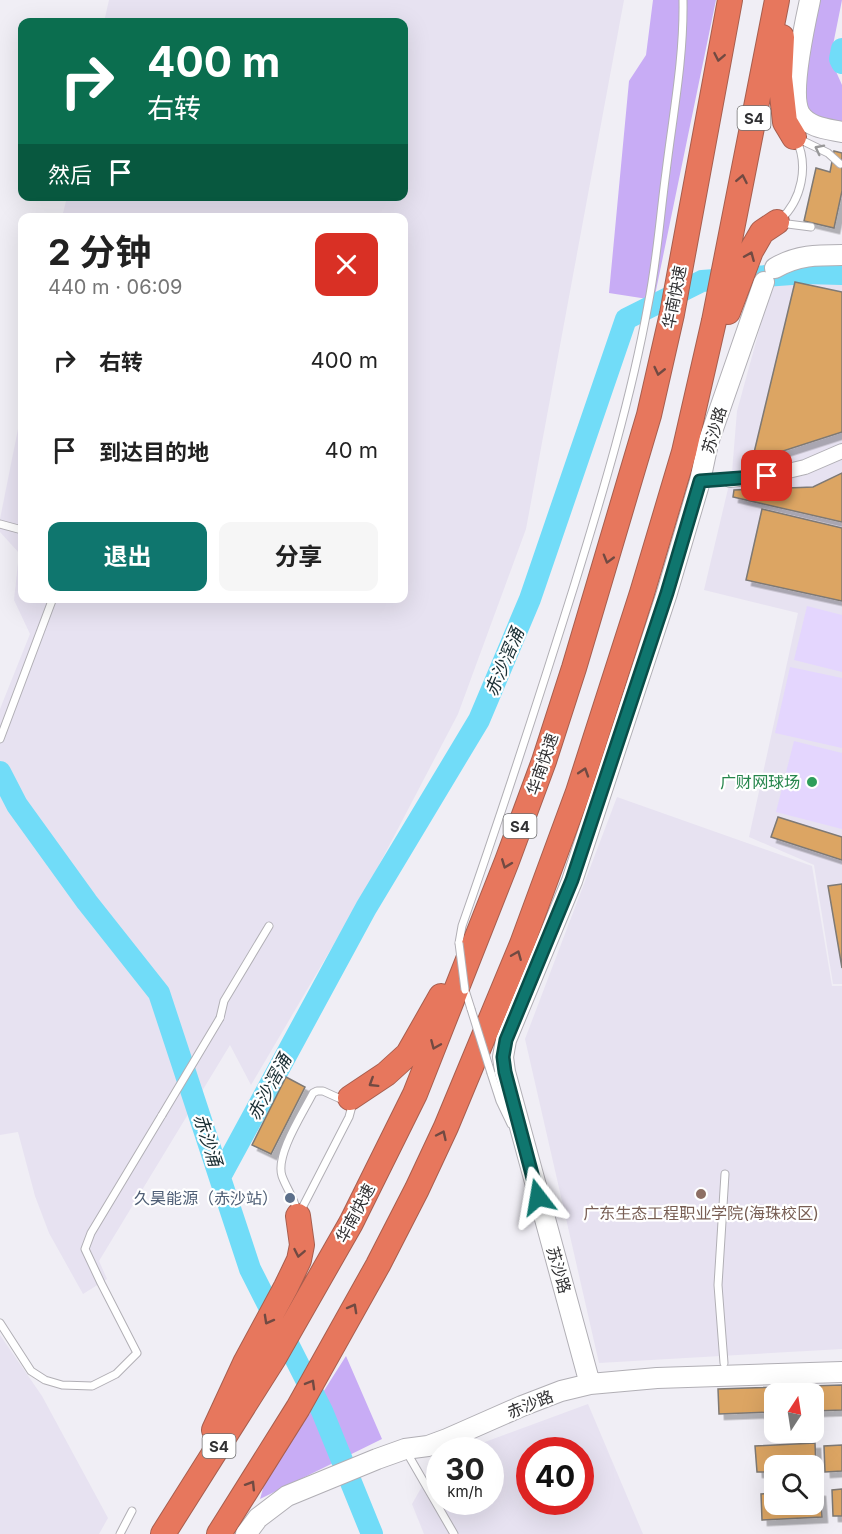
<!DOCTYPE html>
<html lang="zh">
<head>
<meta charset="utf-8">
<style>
	body { margin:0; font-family:Inter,"Noto Sans SC",sans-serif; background:#f6f6f6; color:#222; height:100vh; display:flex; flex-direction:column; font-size:22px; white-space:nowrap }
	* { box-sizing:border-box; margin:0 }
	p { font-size:20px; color:#767676 }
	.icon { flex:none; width:33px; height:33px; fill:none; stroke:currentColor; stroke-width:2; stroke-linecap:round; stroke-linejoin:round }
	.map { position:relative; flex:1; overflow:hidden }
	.panel { position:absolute; left:18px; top:213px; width:390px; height:390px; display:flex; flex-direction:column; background:#fff; border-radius:12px; box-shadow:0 6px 24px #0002 }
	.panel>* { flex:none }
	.guide { position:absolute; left:18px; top:18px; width:390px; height:183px; border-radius:12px; box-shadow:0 6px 24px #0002; background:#0b6e4f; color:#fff; overflow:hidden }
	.needle { width:39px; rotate:12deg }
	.tools { position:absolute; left:764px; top:1383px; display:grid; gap:12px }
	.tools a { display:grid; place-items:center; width:60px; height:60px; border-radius:12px; background:#fff; box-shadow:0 6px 24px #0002; font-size:30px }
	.speed { position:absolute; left:426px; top:1437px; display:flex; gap:12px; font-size:30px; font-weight:700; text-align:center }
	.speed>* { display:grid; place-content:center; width:78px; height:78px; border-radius:50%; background:#fff; box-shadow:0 6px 24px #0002; line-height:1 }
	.speed small { font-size:15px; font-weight:400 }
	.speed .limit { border:9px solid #d22; background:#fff; color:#111 }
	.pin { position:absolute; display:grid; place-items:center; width:51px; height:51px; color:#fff; margin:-26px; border-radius:12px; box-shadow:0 3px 9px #0006 }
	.me { position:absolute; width:66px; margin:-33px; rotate:346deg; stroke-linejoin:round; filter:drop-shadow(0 0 4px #0008) }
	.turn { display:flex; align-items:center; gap:21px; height:126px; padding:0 30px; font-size:27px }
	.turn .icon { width:78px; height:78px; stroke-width:2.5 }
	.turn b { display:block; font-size:42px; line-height:51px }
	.then { display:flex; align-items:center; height:57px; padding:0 30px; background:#0003; gap:12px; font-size:22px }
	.round { display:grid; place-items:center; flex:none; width:63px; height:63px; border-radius:12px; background:#f6f6f6 }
	.summary { display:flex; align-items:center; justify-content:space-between; height:102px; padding:0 30px }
	h1 { font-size:36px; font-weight:700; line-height:45px }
	.action { display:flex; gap:12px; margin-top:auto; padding:12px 30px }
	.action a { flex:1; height:69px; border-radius:12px; background:#0f766e; color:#fff; font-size:24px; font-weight:700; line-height:69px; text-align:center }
	.action a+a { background:#f6f6f6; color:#222 }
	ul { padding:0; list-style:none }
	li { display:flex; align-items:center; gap:18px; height:90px; padding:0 30px }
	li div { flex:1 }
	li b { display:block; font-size:22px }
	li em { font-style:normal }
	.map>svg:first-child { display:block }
	.built { fill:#e7e2f1; fill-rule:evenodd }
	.green { fill:#e4d6fe }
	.forest { fill:#c8acf5 }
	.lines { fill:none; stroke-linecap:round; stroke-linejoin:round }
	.river { stroke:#71dcf8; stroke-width:22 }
	.building { fill:#dca563; stroke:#7e7974; stroke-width:1.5; filter:url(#shadow) }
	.lane-casing { stroke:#b1afb5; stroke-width:9 }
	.street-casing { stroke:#b1afb5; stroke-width:16 }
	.secondary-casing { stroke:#b1afb5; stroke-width:22 }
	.highway-casing { stroke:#a75e4e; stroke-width:26 }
	.lane { stroke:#fff; stroke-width:7 }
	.street { stroke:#fff; stroke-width:14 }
	.secondary { stroke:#fff; stroke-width:20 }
	.highway { stroke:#e7775d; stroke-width:24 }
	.lane-bridge-casing { stroke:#b1afb5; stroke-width:9; stroke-linecap:butt }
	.lane-bridge { stroke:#fff; stroke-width:7 }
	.oneway { stroke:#714a42 }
	.oneway2 { stroke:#989899 }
	.route-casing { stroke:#0a4d48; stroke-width:15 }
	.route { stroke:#0f766e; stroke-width:10 }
	.leisure-dot { fill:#2e9e5b; stroke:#fff; stroke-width:2 }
	.education-dot { fill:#8d6e63; stroke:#fff; stroke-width:2 }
	.service-dot { fill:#5c6f8a; stroke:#fff; stroke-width:2 }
	.labels { text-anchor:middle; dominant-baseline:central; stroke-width:4.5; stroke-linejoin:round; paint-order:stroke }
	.shield { fill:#fff; stroke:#6f6f70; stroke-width:1.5 }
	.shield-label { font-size:15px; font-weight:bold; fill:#313133 }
	.street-label { font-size:16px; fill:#313133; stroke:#fff }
	.leisure-label { font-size:16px; fill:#27864d; stroke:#fff; text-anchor:end }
	.service-label { font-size:16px; fill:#4e5e75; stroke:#fff; text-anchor:end }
	.education-label { font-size:16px; fill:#785e54; stroke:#fff }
	.water-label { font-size:18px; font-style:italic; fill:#1a2e33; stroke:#fff }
</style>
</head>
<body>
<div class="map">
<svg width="842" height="1534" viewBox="0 0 842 1534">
	<defs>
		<filter id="shadow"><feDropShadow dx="5.5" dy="5.5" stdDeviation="0" flood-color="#0004"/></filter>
	</defs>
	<rect width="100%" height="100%" fill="#f0eef5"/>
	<path class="built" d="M 109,0 L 624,0 L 526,529 L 458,714 L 368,886 L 251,1085 L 230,1045 L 99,1261 L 107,1279 L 83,1294 L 49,1233 L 35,1196 L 18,1132 L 0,1135 L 0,709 L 30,634 L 14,600 L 19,553 L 0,532 L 0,519 L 22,409 L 22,598 L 404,598 L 404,218 L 62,217 L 67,197 L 404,196 L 404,22 L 104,22 Z
		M 842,262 L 842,984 L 833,984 L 814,865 L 749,837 L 798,613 L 704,590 L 732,472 L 737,411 L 773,280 L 780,272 L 797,263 Z
		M 617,797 L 812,866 L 832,986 L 842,986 L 842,1349 L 599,1363 L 525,1039 Z
		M 0,1335 L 42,1396 L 108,1518 L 99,1534 L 0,1534 Z
		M 588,1404 L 643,1534 L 424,1534 L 412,1504 L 437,1460 L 439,1459 L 440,1502 L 490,1502 L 490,1450 L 463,1450 ZM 530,1450 L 580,1450 L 580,1502 L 530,1502 Z"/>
	<path class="green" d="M 807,606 L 842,615 L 842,672 L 794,660 Z
		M 790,667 L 842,678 L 842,748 L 775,733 Z
		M 794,741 L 842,753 L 842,829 L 776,812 Z"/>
	<path class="forest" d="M 653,0 L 716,0 L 654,300 L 609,293 L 629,81 L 646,55 Z
		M 815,0 L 842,0 L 833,45 L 834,67 L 842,85 L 842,125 L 817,119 L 802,103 Z
		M 346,1356 L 382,1439 L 260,1499 L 264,1485 Z"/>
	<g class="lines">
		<path class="river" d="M 842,49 L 840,59 L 842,63
			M 0,772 L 17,805 L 87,902 L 159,993 L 250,1269 L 322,1411 L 372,1534
			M 220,1177 L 366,908 L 479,720 L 530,599 L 626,319 L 702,281 L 805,273 L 842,274"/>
	</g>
	<path class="building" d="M 834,151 L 842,153 L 842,191 L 834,228 L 804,221 L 816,168 L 830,172 Z
		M 795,282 L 842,292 L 842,432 L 752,461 Z
		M 842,473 L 842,522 L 733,497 L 734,490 L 813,487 Z
		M 762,509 L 842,528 L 842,601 L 746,580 Z
		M 778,817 L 842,837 L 842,860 L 771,837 Z
		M 842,884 L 842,968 L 828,886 Z
		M 286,1077 L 305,1087 L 271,1154 L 252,1145 Z
		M 842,1385 L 842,1410 L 813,1411 L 813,1394 L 774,1394 L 774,1412 L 719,1414 L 718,1389 Z
		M 815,1443 L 816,1470 L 813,1470 L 813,1466 L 774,1466 L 774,1472 L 757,1472 L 755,1446 Z
		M 842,1445 L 842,1471 L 825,1472 L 824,1446 Z
		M 842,1489 L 842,1516 L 833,1516 L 832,1490 Z
		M 813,1491 L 820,1491 L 822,1517 L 762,1520 L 761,1494 L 774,1493 L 774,1504 L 813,1504 Z"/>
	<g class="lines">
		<g class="lane-casing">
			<path id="lane" d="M 797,138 L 828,153 L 840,164
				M 780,220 C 802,200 809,165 796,139
				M 780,223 L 811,227
				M 703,481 L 730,480
				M 0,524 L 22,530
				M 0,739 L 53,598
				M 459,943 L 462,926 C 502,812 539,698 575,583 C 603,492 631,399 648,305 C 657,261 660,216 666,172 C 673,114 684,58 683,0
				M 465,990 L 471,1009
				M 220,1018 L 224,1001 L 269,926
				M 491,1073 L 500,1101 L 511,1124
				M 317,1091 L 323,1091 L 343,1100 L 350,1098 L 352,1106 L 349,1117 L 298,1216 C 296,1200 287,1190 282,1176 C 275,1155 303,1113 313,1093 Z
				M 0,1323 L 31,1371 L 45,1380 L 62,1385 L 92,1386 L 116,1374 L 137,1353 L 101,1283 L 85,1249 L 91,1233 L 162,1115
				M 724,1363 L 718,1285 L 725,1174
				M 406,1451 L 454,1534
				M 120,1534 L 132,1511"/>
		</g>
		<g class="street-casing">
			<path id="street" d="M 730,480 L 767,476 L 805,467 L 842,451"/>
		</g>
		<g class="secondary-casing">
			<path id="secondary" d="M 810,0 C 805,23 789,95 800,114 C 809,128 828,129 842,132
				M 775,268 C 797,255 817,255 842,255
				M 590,1384 L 505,1072 L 503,1057 L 506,1040 L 572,881 L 667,593 L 700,481 L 708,443 L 764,282
				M 246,1534 L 258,1518 L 287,1496 L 377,1459 L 405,1449 L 428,1446 L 447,1439 L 522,1406 L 561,1391 L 590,1384 L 657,1378 L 842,1372"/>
		</g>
		<g class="highway-casing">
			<path id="highway" d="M 782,37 L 780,77 L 785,122 L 794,137
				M 728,312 L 751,251 L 762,232 L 777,222
				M 350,1098 L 386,1074 L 408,1054 L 441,996
				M 214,1430 L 245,1363 L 286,1287 L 299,1260 L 302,1245 L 298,1216
				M 163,1534 L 274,1358 L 351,1223 L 415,1094 L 507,861 L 544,761 L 574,668 L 649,415 L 672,314 L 730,0
				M 219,1534 L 298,1408 L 378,1265 L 417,1189 L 446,1127 L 522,944 L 578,792 L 642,593 L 684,452 L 714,321 L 777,0"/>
		</g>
		<use href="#lane" class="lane"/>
		<use href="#street" class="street"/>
		<use href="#secondary" class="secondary"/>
		<use href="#highway" class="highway"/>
		<g class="lane-bridge-casing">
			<path id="lane-bridge" d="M 459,943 L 465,990
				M 471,1009 L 491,1073
				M 162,1115 L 220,1018"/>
		</g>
		<use href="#lane-bridge" class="lane-bridge"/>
	</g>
	<defs><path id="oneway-chevron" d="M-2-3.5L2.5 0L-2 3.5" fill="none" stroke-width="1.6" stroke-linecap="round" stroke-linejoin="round" transform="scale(1.5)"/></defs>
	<g class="oneway">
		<use href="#oneway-chevron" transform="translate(719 57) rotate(101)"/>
		<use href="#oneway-chevron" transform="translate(742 179) rotate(-79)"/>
		<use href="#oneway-chevron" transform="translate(750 256) rotate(-67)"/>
		<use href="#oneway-chevron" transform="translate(659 371) rotate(103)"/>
		<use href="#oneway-chevron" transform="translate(608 559) rotate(106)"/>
		<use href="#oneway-chevron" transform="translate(584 772) rotate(-72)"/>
		<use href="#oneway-chevron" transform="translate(506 864) rotate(111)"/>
		<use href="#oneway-chevron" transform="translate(517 955) rotate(-68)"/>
		<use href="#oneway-chevron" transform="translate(435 1045) rotate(113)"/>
		<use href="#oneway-chevron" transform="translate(373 1083) rotate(148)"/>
		<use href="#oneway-chevron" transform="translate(442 1135) rotate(-65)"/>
		<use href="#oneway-chevron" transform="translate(299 1253) rotate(101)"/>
		<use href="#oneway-chevron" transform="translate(353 1308) rotate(-61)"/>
		<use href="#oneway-chevron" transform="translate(268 1320) rotate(119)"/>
		<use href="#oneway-chevron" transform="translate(311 1384) rotate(-60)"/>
		<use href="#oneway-chevron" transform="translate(251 1485) rotate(-58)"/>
	</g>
	<use class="oneway2" href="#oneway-chevron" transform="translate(819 149) rotate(-153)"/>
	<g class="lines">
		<g class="route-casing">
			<path id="route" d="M 538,1197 L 505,1072 L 503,1057 L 506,1040 L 572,880 L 667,593 L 700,481 L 767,476"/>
		</g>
		<use href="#route" class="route"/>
	</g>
	<circle class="leisure-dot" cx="812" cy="782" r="6"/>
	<circle class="education-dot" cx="701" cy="1194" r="6"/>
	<circle class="service-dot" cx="290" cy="1198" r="6"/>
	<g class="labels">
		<g class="shield">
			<rect x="737.5" y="106" width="33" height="24" rx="4.5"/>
			<rect x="503.5" y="814" width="33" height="24" rx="4.5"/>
			<rect x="202.5" y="1434" width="33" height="24" rx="4.5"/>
		</g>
		<g class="shield-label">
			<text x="754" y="118">S4</text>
			<text x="520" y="826">S4</text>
			<text x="219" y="1446">S4</text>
		</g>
		<g class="street-label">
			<text transform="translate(674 297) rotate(-79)">华南快速</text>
			<text transform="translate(714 430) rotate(-73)">苏沙路</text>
			<text transform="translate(542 764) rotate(-71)">华南快速</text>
			<text transform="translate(355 1213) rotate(-62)">华南快速</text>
			<text transform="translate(559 1270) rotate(74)">苏沙路</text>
			<text transform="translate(530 1404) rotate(-22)">赤沙路</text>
		</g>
		<g class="leisure-label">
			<text x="800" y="782">广财网球场</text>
		</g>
		<g class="service-label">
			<text x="278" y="1198">久昊能源（赤沙站）</text>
		</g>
		<g class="education-label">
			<text x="701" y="1213">广东生态工程职业学院(海珠校区)</text>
		</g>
		<g class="water-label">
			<text transform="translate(504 662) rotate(-67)">赤沙滘涌</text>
			<text transform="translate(269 1087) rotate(-62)">赤沙滘涌</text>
			<text transform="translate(208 1140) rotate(72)">赤沙涌</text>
		</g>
	</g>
</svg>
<div class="tools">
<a><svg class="needle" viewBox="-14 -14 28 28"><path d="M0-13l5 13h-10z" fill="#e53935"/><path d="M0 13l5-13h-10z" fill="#767676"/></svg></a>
<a><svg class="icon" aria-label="search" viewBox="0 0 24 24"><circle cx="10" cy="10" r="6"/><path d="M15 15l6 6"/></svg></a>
</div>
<div class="speed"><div>30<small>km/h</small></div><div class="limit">40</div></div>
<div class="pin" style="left:767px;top:476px;background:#d93025"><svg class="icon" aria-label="arrive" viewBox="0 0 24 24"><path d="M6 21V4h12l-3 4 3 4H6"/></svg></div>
<svg class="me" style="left:538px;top:1197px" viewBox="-20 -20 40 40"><path d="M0-17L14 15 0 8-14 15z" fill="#0f766e" stroke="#fff" stroke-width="4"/></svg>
<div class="guide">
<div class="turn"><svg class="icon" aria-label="right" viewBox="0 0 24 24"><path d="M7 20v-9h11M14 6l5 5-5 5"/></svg><div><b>400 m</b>右转</div></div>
<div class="then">然后<svg class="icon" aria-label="arrive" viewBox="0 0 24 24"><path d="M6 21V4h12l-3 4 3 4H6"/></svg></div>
</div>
<section class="panel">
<div class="summary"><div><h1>2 分钟</h1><p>440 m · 06:09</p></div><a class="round" style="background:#d93025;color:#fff"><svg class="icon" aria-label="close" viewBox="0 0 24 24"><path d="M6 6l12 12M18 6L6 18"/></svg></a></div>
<ul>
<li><svg class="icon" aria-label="right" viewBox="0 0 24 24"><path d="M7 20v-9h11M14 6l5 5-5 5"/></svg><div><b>右转</b></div><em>400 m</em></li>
<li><svg class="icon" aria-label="arrive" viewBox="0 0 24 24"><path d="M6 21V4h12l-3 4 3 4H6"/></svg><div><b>到达目的地</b></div><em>40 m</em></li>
</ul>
<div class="action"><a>退出</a><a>分享</a></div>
</section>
</div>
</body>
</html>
